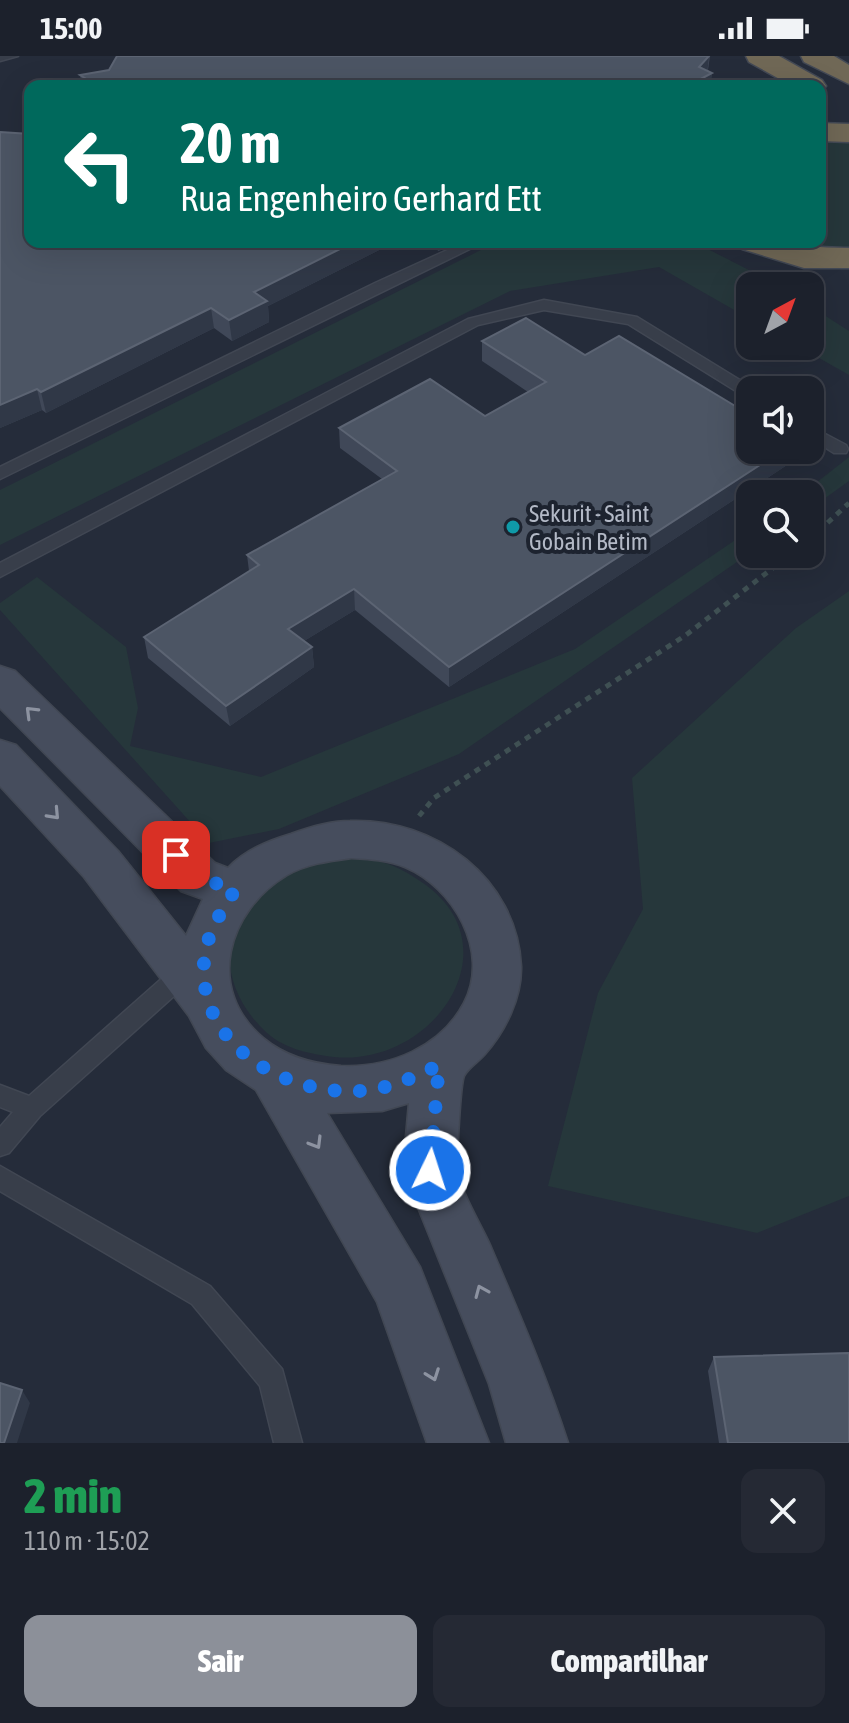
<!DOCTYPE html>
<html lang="pt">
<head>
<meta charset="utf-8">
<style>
	body { margin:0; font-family:"Asap Condensed",sans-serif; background:#252934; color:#f1f3f6; height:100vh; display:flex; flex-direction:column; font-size:30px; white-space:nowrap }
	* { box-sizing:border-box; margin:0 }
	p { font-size:26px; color:#a0a3a9 }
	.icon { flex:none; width:44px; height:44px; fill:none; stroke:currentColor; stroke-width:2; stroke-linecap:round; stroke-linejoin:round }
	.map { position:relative; height:1387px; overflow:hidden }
	.sheet { display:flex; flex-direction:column; background:#1c212c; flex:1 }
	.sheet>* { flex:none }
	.guide { position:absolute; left:24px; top:24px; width:802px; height:168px; border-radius:16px; box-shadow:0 8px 32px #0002,0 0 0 2px #3a3e48; background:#00695c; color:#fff; overflow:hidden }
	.needle { width:52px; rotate:41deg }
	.fabs { position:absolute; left:736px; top:216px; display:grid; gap:16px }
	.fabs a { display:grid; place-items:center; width:88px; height:88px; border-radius:16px; background:#1c212c; box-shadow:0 8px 32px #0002,0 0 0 2px #3a3e48; font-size:40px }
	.pin { position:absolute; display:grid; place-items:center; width:68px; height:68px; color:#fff; margin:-34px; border-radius:16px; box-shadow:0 4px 12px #0006 }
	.me { position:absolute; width:88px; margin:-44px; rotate:4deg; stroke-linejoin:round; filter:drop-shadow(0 0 6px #0008) }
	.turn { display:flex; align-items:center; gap:28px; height:168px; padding:0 24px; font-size:36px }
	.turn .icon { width:104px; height:104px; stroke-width:2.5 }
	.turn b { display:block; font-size:56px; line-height:68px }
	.round { display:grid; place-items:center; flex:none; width:84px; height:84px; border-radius:16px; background:#252934 }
	.overview { display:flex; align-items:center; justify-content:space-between; height:136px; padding:0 24px }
	h1 { font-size:48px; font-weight:800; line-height:60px; color:#1e9e55 }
	.action { display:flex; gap:16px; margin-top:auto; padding:16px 24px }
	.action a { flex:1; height:92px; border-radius:16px; background:#8c9099; color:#fff; font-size:32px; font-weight:800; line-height:92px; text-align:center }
	.action a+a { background:#252934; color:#f1f3f6 }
	.status { display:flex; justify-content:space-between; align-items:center; height:56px; padding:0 40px; background:#1c212c; direction:ltr }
	.status svg { height:22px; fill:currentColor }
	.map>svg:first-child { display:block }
	.green { fill:#26373b }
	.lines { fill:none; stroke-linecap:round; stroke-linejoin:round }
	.service-casing { stroke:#414753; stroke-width:3 }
	.secondary-casing { stroke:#414753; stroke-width:3 }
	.motorway-casing { stroke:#434955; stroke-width:3 }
	.path { stroke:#3f5053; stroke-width:5; stroke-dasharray:6 6; stroke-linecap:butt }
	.service { fill:#383e4a; fill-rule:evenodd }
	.secondary { fill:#464d5d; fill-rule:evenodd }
	.motorway { fill:#706856; fill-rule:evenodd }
	.wall { fill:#404858 }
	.shaded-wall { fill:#303847 }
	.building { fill:#4c5564; stroke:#5c6473; stroke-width:2 }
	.oneway { stroke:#8d93a1 }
	.route { stroke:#1a73e8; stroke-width:14; stroke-dasharray:0 25.2 }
	.culture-dot { fill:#0f9aa8; stroke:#1d232f; stroke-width:3 }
	.labels { text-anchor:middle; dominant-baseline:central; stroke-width:8; stroke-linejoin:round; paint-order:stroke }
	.poi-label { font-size:24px; fill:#b3b9c6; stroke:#1d232f; text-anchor:start }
</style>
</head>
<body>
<div class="status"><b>15:00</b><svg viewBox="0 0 49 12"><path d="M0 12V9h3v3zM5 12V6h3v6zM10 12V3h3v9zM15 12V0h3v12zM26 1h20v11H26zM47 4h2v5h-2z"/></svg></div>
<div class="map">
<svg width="849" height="1387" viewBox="0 0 849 1387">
	<rect width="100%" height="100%" fill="#252c3a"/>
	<path class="green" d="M 820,81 L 849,83 L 849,196 L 768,186 L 820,186 Z
		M 497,186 L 694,186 L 780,230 L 750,230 L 750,263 L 659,211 L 510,235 L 0,489 L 0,434 Z
		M 810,250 L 849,275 L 849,319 L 798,290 L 810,290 Z
		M 849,401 L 849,425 L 810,453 L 810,438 L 802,438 Z
		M 750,474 L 750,497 L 459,698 L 279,773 L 209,787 L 0,554 L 0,547 L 37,521 L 126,591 L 138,652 L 130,690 L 261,721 L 575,593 Z
		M 849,535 L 849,1140 L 757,1177 L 548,1130 L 598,937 L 643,853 L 632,722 L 796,572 Z
		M 328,803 C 340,803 352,802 364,803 C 385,804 404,814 420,825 C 517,888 435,1011 334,1001 C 310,998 285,993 267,977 C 223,937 213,875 262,834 C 282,818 304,811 328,803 Z"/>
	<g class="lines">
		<g class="service-casing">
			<path id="service" d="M 0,0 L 18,0 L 0,5 Z
				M 465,186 L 484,186 L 0,423 L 0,411 L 375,227 Z
				M 544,244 L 637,261 L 756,334 L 750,334 L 750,342 L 744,340 L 628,268 L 544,254 L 478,269 L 0,521 L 0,507 L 468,263 Z
				M 810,370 L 846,389 L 848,393 L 846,397 L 834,397 L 810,382 Z
				M 185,906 L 193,909 L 196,916 L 193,923 L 40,1060 L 9,1097 L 0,1100 L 0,1071 L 13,1056 L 0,1051 L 0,1029 L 29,1040 L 177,909 Z
				M 0,1110 L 210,1230 L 282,1313 L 302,1387 L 274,1387 L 260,1330 L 192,1248 L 0,1135 Z"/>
		</g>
		<g class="secondary-casing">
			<path id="secondary" d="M 0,610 L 15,615 L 215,807 L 228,812 C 245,794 268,785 291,778 C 310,771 331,765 350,765 C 436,762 517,823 521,910 C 522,942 505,975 485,998 C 479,1005 467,1013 464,1020 C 460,1030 457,1098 457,1111 C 458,1131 481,1169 490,1189 C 518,1255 546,1319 568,1387 L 506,1387 L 489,1328 L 403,1114 L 409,1047 L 382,1055 L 327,1057 L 420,1211 L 489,1387 L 427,1387 L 377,1246 L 256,1034 L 226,1014 L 206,992 L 189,960 L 84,821 L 0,730 L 0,684 L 16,689 L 118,795 L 186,880 L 203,843 L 181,835 L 0,652 ZM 351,802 C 369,803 388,804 405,811 C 453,831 491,895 464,947 C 441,991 390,1012 341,1010 C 312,1008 286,1001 263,982 C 205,933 227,855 287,819 C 306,808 329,805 351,802 Z"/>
		</g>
		<g class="motorway-casing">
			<path id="motorway" d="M 746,0 L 779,0 L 822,24 L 826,30 L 820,36 L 820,30 L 792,30 L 749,6 Z
				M 801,0 L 834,0 L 849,9 L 849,28 L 804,6 Z
				M 820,67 L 849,68 L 849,86 L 820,85 Z
				M 737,186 C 775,186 811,192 849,192 L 849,212 L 804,212 L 742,193 Z"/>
		</g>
		<path class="path" d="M 810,483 L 849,447
			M 419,760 L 434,742 L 686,579 L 791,498"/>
		<use href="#service" class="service"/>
		<use href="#secondary" class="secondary"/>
		<use href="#motorway" class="motorway"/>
	</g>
	<path class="wall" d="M 710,0 L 708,14 L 712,17 L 710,30 L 82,30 L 80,19 Z
		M 30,186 L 395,186 L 268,250 L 269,266 L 232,285 L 214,272 L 46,357 L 42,354 L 0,372 Z
		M 423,186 L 456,186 L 439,195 Z
		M 482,285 L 585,299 L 790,407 L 449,631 L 355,554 L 304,585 L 312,591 L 314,611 L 230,670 L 148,602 L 144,581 L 249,515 L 247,499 L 382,423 L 340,392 L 339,372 L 485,360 L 528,336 L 482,305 Z
		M 714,1301 L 849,1387 L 719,1387 L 708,1315 Z"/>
	<path class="shaded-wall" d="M 709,0 L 707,19 L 712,17 L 710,30 L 696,30 L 699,11 Z
		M 354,186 L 395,186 L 268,250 L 269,266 L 232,285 L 229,264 L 254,236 Z
		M 439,186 L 456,186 L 439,195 Z
		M 211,252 L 214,272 L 46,357 L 41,336 Z
		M 37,333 L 42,354 L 0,372 L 0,349 Z
		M 783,394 L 793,394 L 790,407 L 449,631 L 449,611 Z
		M 354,533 L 355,554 L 291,593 L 288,573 Z
		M 312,591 L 314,611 L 230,670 L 226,650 Z
		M 22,1334 L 30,1347 L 17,1387 L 4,1387 Z"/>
	<path class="building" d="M 117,0 L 709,0 L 699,11 L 712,17 L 697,25 L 709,30 L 93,30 L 96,29 L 80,19 L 109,14 Z
		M 0,76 L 30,78 L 30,186 L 354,186 L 254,236 L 267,245 L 229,264 L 211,252 L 41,336 L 37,333 L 0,349 Z
		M 526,262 L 585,299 L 619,280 L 750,359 L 750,394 L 783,394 L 449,611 L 354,533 L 288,573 L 312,591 L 226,650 L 144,581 L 259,509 L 247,499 L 397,415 L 339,372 L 430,323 L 485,360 L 546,326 L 482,285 Z
		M 849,1297 L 849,1387 L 728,1387 L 714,1301 Z
		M 0,1327 L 22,1334 L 4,1387 L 0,1387 Z"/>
	<defs><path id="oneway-chevron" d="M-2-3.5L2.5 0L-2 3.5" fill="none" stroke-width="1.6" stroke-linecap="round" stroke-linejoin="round" transform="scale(2)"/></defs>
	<g class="oneway">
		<use href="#oneway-chevron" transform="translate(31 656) rotate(-135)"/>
		<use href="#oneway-chevron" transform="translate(54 758) rotate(47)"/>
		<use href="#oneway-chevron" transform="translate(316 1087) rotate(59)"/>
		<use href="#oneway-chevron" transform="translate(481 1235) rotate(-113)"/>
		<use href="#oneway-chevron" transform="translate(433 1319) rotate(70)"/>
	</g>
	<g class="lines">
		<path class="route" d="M 176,799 L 198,821 L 235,834 C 221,856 206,878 204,906 C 198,989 284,1039 358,1035 C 387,1034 413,1022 439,1009 L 430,1114"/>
	</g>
	<circle class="culture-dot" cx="513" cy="471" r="8"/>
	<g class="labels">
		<g class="poi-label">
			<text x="529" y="457">Sekurit - Saint<tspan x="529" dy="28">Gobain Betim</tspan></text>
		</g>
	</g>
</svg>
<div class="fabs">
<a><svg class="needle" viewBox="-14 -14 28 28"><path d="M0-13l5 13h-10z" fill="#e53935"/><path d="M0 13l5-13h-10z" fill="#a0a3a9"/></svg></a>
<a><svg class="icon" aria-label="sound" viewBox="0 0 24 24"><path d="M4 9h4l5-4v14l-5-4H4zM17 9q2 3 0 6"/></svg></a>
<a><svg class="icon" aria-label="search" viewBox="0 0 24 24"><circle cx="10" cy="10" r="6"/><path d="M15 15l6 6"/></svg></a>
</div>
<div class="pin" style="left:176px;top:799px;background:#d93025"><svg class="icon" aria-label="arrive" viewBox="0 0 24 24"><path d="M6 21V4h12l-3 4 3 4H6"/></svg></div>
<svg class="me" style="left:430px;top:1114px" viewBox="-20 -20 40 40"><circle r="17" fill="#1a73e8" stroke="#fff" stroke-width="3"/><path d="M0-11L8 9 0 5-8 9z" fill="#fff"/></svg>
<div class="guide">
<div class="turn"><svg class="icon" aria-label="left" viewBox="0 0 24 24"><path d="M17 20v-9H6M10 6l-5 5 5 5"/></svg><div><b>20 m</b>Rua Engenheiro Gerhard Ett</div></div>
</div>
</div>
<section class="sheet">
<div class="overview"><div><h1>2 min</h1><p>110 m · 15:02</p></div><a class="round"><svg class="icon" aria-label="close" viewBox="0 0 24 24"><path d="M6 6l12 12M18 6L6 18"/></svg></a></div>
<div class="action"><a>Sair</a><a>Compartilhar</a></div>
</section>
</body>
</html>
